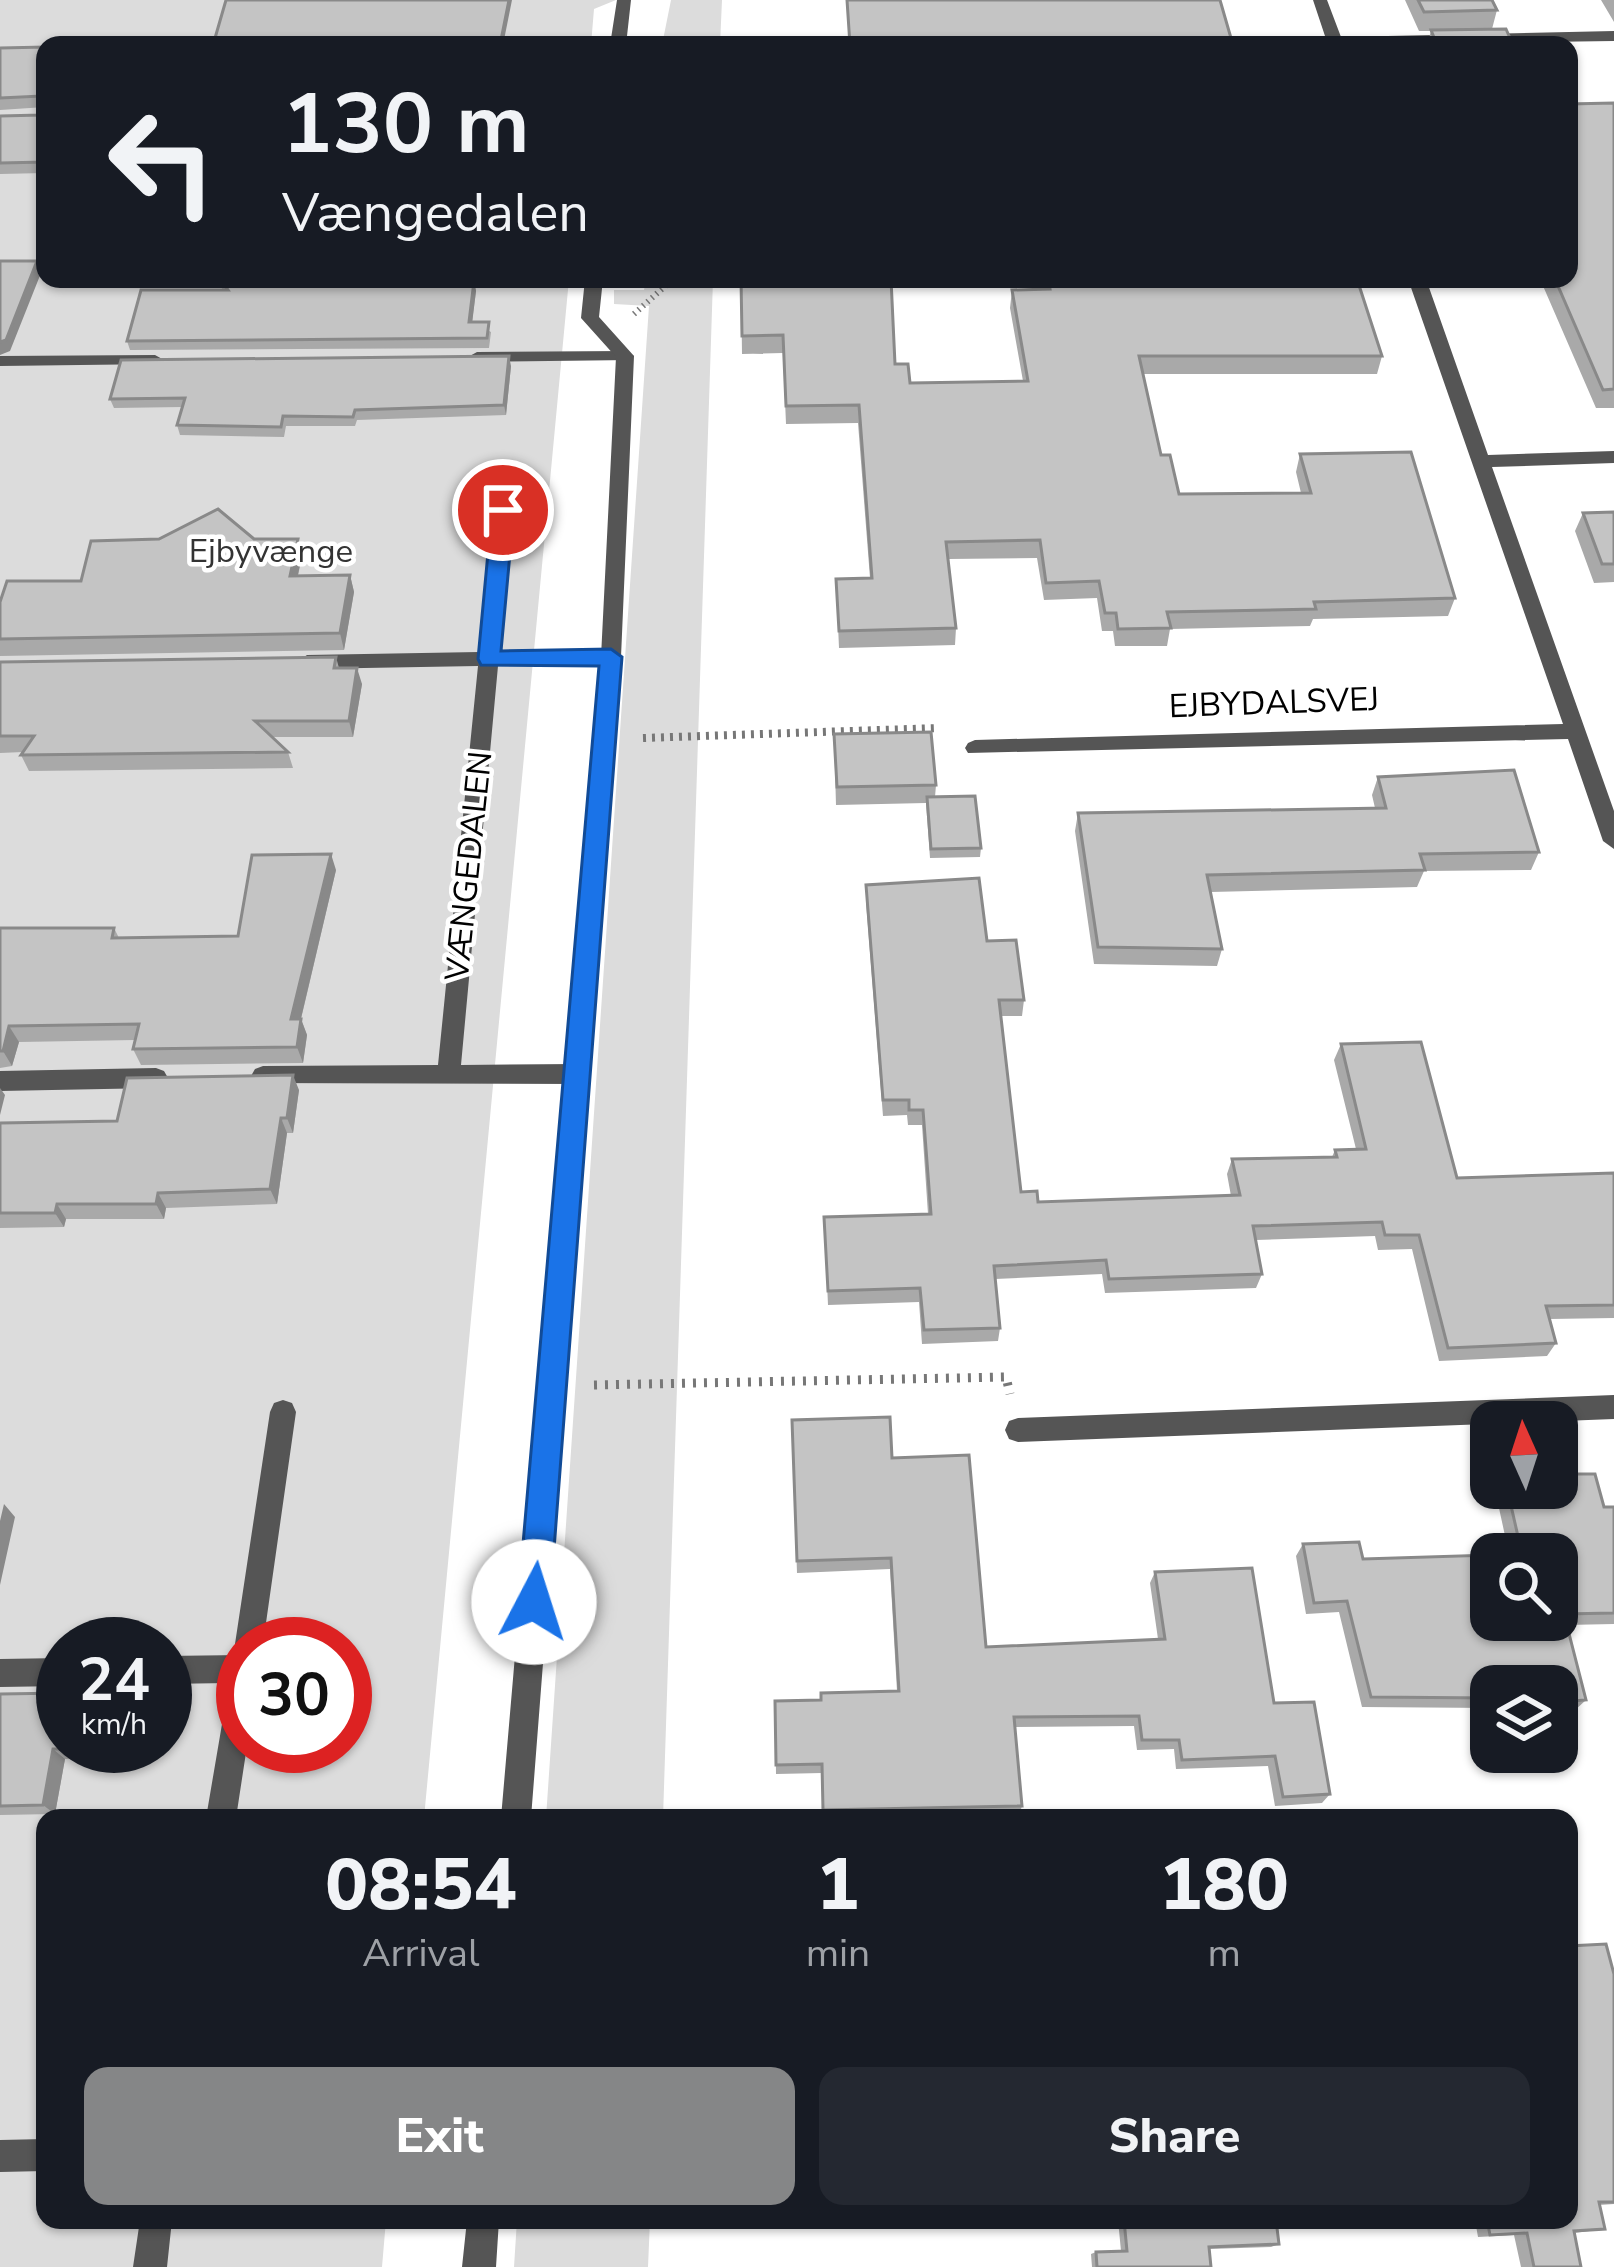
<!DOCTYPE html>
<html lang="en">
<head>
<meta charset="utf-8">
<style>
	body { margin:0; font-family:"Nunito Sans",sans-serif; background:#242831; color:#f1f3f6; height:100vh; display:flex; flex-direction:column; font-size:45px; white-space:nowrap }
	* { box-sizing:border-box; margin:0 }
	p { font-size:39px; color:#9ea1a6 }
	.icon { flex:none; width:66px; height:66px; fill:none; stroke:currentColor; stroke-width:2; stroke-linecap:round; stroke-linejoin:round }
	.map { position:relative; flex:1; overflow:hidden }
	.details { position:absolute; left:36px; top:1809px; width:1542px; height:420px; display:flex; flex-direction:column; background:#171b24; border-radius:24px; box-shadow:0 3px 9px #0004 }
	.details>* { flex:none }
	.banner { position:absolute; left:36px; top:36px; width:1542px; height:252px; border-radius:24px; box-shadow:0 3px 9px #0004; background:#171b24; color:#f1f3f6; overflow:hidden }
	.needle { width:78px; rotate:357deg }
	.controls { position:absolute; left:1470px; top:1401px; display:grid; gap:24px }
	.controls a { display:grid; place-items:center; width:108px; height:108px; border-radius:24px; background:#171b24; box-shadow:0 3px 9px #0004; font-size:60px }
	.speed { position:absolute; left:36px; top:1617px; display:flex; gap:24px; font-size:60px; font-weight:700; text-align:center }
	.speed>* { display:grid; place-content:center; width:156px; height:156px; border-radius:50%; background:#171b24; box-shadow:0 3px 9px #0004; line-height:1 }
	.speed small { font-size:30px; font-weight:400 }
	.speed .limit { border:18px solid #d22; background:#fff; color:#111 }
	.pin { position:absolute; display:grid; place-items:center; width:102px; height:102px; color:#fff; margin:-51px; border:6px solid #fff; border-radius:50%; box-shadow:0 3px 12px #0007 }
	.me { position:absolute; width:132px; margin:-66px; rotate:5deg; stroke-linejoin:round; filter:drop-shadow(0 0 9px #0008) }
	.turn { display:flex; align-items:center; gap:42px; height:252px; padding:0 48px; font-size:54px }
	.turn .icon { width:156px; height:156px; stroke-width:2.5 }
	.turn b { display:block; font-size:84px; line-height:102px }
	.eta { display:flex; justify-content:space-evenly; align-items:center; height:204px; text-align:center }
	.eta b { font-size:72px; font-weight:800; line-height:84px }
	.button { display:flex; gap:24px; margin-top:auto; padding:24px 48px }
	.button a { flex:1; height:138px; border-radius:24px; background:#858687; color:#fff; font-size:48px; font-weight:800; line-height:138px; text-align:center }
	.button a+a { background:#242831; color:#f1f3f6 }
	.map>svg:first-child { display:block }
	.green { fill:#dcdcdc; fill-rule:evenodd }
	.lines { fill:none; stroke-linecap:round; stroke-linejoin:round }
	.path-far2 { stroke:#777; stroke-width:6; stroke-dasharray:1.5 4.5; stroke-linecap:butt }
	.path-far1 { stroke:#777; stroke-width:8; stroke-dasharray:3 6; stroke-linecap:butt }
	.path { stroke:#777; stroke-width:9; stroke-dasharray:3 8; stroke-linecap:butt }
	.service { fill:#555; fill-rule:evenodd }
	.minor { fill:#555; fill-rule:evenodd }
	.wall { fill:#a9a9a9 }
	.shaded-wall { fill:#898989 }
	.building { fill:#c4c4c4; stroke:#898989; stroke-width:3 }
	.route { fill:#1a73e8; stroke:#114b97; stroke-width:3 }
	.labels { text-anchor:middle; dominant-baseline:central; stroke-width:9; stroke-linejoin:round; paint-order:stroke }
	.park-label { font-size:33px; fill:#333; stroke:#fff }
	.street-label { font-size:33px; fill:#000; stroke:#fff }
</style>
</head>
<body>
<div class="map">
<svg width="1614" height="2267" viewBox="0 0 1614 2267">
	<rect width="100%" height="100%" fill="#fff"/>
	<path class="green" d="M 0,0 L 616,0 L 594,9 L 591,45 L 45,45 L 45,279 L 569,279 L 424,1818 L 45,1818 L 45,2220 L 386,2220 L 382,2267 L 0,2267 ZM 63,1644 L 165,1644 L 165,1746 L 63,1746 ZM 243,1644 L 345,1644 L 345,1746 L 243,1746 Z
		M 671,0 L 722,0 L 720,45 L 662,45 Z
		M 646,279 L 713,279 L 663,1818 L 546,1818 L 649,306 L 614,304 L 614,290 L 644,290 Z
		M 517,2220 L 650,2220 L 648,2267 L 514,2267 Z"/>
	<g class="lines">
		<path class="path-far2" d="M 634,314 L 673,279"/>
		<path class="path-far1" d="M 643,738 L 939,728"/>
		<path class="path" d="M 594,1385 L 1006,1377 L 1010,1394"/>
		<path class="service" d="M 625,351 L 634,356 L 631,360 L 477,362 L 468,357 L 477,352 Z
			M 155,355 L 164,360 L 161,364 L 0,366 L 0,356 Z
			M 503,504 L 512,510 L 499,652 L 611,650 L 621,657 L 611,664 L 498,666 L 461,1065 L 578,1064 L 586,1067 L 590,1074 L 586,1081 L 578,1084 L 255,1083 L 251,1076 L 255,1069 L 263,1066 L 438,1065 L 478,666 L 307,669 L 297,662 L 307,655 L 479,652 L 494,510 Z
			M 156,1068 L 164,1071 L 168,1078 L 164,1085 L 156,1088 L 0,1091 L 0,1071 Z
			M 283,1400 L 292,1403 L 296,1412 L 263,1644 L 243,1644 L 243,1746 L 247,1746 L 236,1818 L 206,1818 L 229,1683 L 165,1684 L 165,1656 L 242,1655 L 235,1644 L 270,1412 L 274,1403 Z
			M 63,1658 L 63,1686 L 0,1687 L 0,1659 Z
			M 45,2139 L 45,2171 L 0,2172 L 0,2140 Z
			M 140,2220 L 172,2220 L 167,2267 L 133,2267 Z"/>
		<path class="minor" d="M 617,0 L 631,0 L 626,45 L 610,45 Z
			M 1313,0 L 1327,0 L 1341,37 L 1614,31 L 1614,41 L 1328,45 Z
			M 585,279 L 603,279 L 599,317 L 634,356 L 621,657 L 531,1818 L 501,1818 L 601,657 L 616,357 L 581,318 Z
			M 1408,279 L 1426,279 L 1488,455 L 1614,451 L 1614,463 L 1492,467 L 1614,811 L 1614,849 L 1603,841 L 1568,739 L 968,753 L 965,748 L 968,743 L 975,740 L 1563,724 Z
			M 1614,1395 L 1614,1419 L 1018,1442 L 1009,1439 L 1005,1430 L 1009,1421 L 1018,1418 Z
			M 467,2220 L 499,2220 L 496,2267 L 462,2267 Z"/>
	</g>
	<path class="wall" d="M 1405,0 L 1492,0 L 1497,10 L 1492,29 L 1437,45 L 1427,45 L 1431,31 L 1419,31 Z
		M 1601,0 L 1614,0 L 1614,22 Z
		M 45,47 L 45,107 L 0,110 L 0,48 Z
		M 1614,103 L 1614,408 L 1596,408 L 1540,279 L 1569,279 Z
		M 45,111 L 45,173 L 0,174 L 0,116 L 41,115 Z
		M 215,279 L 409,279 L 411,282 L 474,281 L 476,291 L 472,322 L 491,332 L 489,348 L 130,350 L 127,341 L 223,290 Z
		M 741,279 L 895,364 L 910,383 L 1023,381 L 1010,308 L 1012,290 L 1045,289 L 1043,279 L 1357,279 L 1382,356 L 1377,374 L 1143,374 L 1161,455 L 1179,494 L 1301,493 L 1296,472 L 1300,454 L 1455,598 L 1448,616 L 1313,619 L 1310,626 L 1170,629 L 1167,646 L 1115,646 L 1113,631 L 1102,631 L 1097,598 L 1044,600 L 1037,558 L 948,559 L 956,628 L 955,645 L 839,648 L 836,579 L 870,578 L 858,423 L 786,424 L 783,353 L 742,354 Z
		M 511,366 L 506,415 L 357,420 L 355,426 L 286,426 L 284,437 L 180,435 L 177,425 L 182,407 L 114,408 L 110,399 Z
		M 1614,512 L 1614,582 L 1594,583 L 1575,531 L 1583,513 Z
		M 254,539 L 302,556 L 298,576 L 350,575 L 354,592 L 344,650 L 0,656 L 0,602 Z
		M 336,657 L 339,668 L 362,684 L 353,737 L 272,737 L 288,752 L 293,768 L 29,771 L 21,755 L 23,752 L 0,753 L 0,662 Z
		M 834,734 L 936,785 L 935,797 L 981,848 L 980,857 L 930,858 L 926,803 L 836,805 Z
		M 1378,777 L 1539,852 L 1531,870 L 1424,871 L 1417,887 L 1211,892 L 1222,949 L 1217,966 L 1094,964 L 1075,831 L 1078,813 L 1375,808 L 1372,795 Z
		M 336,870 L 301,1019 L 307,1035 L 303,1063 L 141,1065 L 133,1049 L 135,1040 L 19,1042 L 12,1066 L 0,1068 L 0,928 L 114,928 L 119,938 L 238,936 Z
		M 866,885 L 987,941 L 1024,1000 L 1022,1016 L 1001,1016 L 1021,1192 L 1038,1202 L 1231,1196 L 1227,1174 L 1232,1159 L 1332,1157 L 1335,1150 L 1356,1149 L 1334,1060 L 1341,1044 L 1457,1178 L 1614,1173 L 1614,1318 L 1550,1319 L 1556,1343 L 1547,1356 L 1439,1361 L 1412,1249 L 1378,1250 L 1375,1236 L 1256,1240 L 1262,1274 L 1256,1288 L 1105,1293 L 1102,1274 L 995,1279 L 1000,1328 L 998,1341 L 922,1344 L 919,1302 L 828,1305 L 824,1217 L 928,1214 L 922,1125 L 908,1125 L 907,1115 L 883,1116 L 866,902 Z
		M 299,1090 L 293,1133 L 287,1133 L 277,1204 L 166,1208 L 164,1219 L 66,1219 L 64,1227 L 0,1228 L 0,1123 L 117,1121 Z
		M 792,1420 L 892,1458 L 986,1647 L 1158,1639 L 1150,1583 L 1155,1572 L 1274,1703 L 1330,1794 L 1322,1803 L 1275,1806 L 1268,1766 L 1176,1769 L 1174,1749 L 1137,1750 L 1134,1726 L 1015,1727 L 1022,1806 L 1019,1815 L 823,1818 L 822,1773 L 776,1774 L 775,1701 L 821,1700 L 897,1691 L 890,1569 L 797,1573 Z
		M 1506,1488 L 1557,1488 L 1604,1507 L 1614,1507 L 1614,1624 L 1566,1625 L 1586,1700 L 1574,1711 L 1557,1712 L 1557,1686 L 1491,1686 L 1491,1708 L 1362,1707 L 1339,1612 L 1306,1614 L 1296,1556 L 1303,1544 L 1363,1559 L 1557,1554 L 1509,1554 L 1497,1499 Z
		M 0,1694 L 107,1746 L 105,1758 L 65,1759 L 55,1814 L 0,1815 Z
		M 1614,1974 L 1614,2204 L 1599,2205 L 1605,2229 L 1574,2233 L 1581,2267 L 1521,2267 L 1514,2235 L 1478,2237 L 1475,2220 L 1569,2220 Z
		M 1118,2220 L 1276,2220 L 1279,2244 L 1271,2247 L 1209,2249 L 1211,2267 L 1092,2267 L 1091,2254 L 1096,2252 L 1121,2251 Z"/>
	<path class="shaded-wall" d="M 509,0 L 512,0 L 503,45 L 500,45 Z
		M 37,261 L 41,273 L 10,351 L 0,355 L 0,342 Z
		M 474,281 L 476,291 L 471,332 L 469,322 Z
		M 509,356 L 511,366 L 506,415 L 504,405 Z
		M 298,539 L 302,556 L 294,592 L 290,576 Z
		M 350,575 L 354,592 L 344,650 L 340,633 Z
		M 357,668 L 362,684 L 353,737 L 349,721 Z
		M 331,854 L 336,870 L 297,1035 L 291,1019 Z
		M 301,1019 L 307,1035 L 303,1063 L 297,1047 Z
		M 9,1026 L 19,1042 L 12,1066 L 3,1051 Z
		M 293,1075 L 299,1090 L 293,1133 L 287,1118 Z
		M 0,1088 L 5,1095 L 0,1115 Z
		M 281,1118 L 287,1133 L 277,1204 L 270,1189 Z
		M 158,1193 L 166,1208 L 164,1219 L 156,1204 Z
		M 57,1204 L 66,1219 L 64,1227 L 55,1213 Z
		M 4,1504 L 15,1517 L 0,1585 L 0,1521 Z
		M 95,1746 L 107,1746 L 105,1758 L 94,1748 Z
		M 53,1749 L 65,1759 L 55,1814 L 43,1805 Z"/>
	<path class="building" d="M 226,0 L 509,0 L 500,45 L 213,45 Z
		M 847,0 L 1220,0 L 1233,45 L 850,45 Z
		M 1418,0 L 1492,0 L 1497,10 L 1424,12 Z
		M 1506,29 L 1513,45 L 1437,45 L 1431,30 Z
		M 45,47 L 45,109 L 41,96 L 0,98 L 0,48 Z
		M 1614,103 L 1614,389 L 1603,390 L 1555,279 L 1569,279 L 1569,104 Z
		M 45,111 L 45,162 L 0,163 L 0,116 L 41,115 Z
		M 0,261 L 37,261 L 6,340 L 0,342 Z
		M 220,279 L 409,279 L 411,282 L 474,281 L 469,322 L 489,322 L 487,338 L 127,341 L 141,290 L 228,290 Z
		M 741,279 L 891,279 L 895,364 L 908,364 L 910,383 L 1028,381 L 1012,290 L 1050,289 L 1048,279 L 1357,279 L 1382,356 L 1139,356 L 1161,455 L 1170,455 L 1179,494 L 1311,493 L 1300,454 L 1411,452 L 1455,598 L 1314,602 L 1316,609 L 1167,612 L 1171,628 L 1118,629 L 1116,613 L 1105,613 L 1099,581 L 1046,583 L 1040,540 L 946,542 L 956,628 L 839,631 L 836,579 L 872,578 L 859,405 L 786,406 L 783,335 L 742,336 Z
		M 509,356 L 504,405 L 355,410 L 353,417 L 283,416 L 281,427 L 177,425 L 185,398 L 110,399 L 121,360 Z
		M 218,509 L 254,539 L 298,539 L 290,576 L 350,575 L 340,633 L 0,639 L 0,602 L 7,581 L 81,581 L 91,541 L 159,539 Z
		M 1614,512 L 1614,564 L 1602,564 L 1583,513 Z
		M 336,657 L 334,668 L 357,668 L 349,721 L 255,721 L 288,752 L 21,755 L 34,736 L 0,736 L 0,662 Z
		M 931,732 L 936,785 L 837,787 L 834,734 Z
		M 1514,770 L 1539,852 L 1420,854 L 1425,870 L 1207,875 L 1222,949 L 1098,947 L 1078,813 L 1386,808 L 1378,777 Z
		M 975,796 L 981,848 L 931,849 L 927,797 Z
		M 331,854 L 291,1019 L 301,1019 L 297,1047 L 133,1049 L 139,1024 L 9,1026 L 3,1051 L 0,1051 L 0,928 L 114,928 L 112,938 L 238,936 L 252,855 Z
		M 979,878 L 987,941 L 1016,940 L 1024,1000 L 999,1000 L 1021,1192 L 1037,1191 L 1038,1202 L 1240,1195 L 1232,1159 L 1337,1157 L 1335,1150 L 1366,1149 L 1341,1044 L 1421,1042 L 1457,1178 L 1614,1173 L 1614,1305 L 1546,1306 L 1556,1343 L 1448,1348 L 1419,1235 L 1385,1235 L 1382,1222 L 1253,1226 L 1262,1274 L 1109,1279 L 1106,1260 L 994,1266 L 1000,1328 L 924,1330 L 920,1288 L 828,1291 L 824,1217 L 931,1214 L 923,1110 L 909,1110 L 909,1100 L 883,1100 L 866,885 Z
		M 293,1075 L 287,1118 L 281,1118 L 270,1189 L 158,1193 L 156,1204 L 57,1204 L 55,1213 L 0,1213 L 0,1123 L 117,1121 L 127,1078 Z
		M 890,1417 L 892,1458 L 969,1455 L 986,1647 L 1165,1639 L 1155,1572 L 1252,1568 L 1274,1703 L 1314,1702 L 1330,1794 L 1283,1797 L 1275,1756 L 1182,1760 L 1179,1740 L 1142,1740 L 1139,1716 L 1014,1717 L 1022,1806 L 823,1810 L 822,1764 L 776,1765 L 775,1701 L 821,1700 L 821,1693 L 899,1691 L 891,1558 L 797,1561 L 792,1420 Z
		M 1557,1474 L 1595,1474 L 1604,1507 L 1614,1507 L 1614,1613 L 1564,1614 L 1586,1700 L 1557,1702 L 1557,1686 L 1491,1686 L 1491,1698 L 1371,1697 L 1347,1601 L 1314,1603 L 1303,1544 L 1359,1542 L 1363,1559 L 1491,1555 L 1491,1620 L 1557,1620 L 1557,1554 L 1522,1554 L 1507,1488 L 1557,1488 Z
		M 63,1693 L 63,1746 L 95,1746 L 94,1748 L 53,1749 L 43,1805 L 0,1806 L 0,1694 Z
		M 1606,1944 L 1614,1974 L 1614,2202 L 1599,2202 L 1605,2229 L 1574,2231 L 1581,2267 L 1534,2267 L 1527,2233 L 1490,2235 L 1487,2220 L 1569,2220 L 1569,1946 Z
		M 1124,2220 L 1276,2220 L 1279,2244 L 1209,2247 L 1211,2267 L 1097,2267 L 1096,2252 L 1127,2251 Z"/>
	<path class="route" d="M 503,503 L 514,510 L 501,651 L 611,649 L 622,657 L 550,1602 L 545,1613 L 534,1618 L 523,1613 L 518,1602 L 599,666 L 481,665 L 478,659 L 492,510 Z"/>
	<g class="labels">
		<g class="park-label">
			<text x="271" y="551">Ejbyvænge</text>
		</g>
		<g class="street-label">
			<text transform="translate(1274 703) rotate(-2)">EJBYDALSVEJ</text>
			<text transform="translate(469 866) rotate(-84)">VÆNGEDALEN</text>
		</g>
	</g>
</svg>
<div class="controls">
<a><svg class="needle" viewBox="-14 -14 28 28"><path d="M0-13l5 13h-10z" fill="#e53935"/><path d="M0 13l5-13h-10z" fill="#9ea1a6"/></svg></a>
<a><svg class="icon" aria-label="search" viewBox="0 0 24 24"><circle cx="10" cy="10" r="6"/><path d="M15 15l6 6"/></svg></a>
<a><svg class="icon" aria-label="layers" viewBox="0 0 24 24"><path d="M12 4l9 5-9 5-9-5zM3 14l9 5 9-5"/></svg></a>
</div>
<div class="speed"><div>24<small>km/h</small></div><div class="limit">30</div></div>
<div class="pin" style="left:503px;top:510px;background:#d93025"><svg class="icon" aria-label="arrive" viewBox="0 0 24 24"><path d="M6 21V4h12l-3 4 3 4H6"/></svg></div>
<svg class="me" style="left:534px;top:1602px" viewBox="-20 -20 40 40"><circle r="19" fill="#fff"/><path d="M0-13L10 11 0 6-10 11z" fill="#1a73e8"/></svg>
<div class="banner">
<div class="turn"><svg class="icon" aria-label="left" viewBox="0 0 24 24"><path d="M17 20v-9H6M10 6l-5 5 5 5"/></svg><div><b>130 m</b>Vængedalen</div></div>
</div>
<section class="details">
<div class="eta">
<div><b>08:54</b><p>Arrival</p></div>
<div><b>1</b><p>min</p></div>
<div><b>180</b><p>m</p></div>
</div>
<div class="button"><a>Exit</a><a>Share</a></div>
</section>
</div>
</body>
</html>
